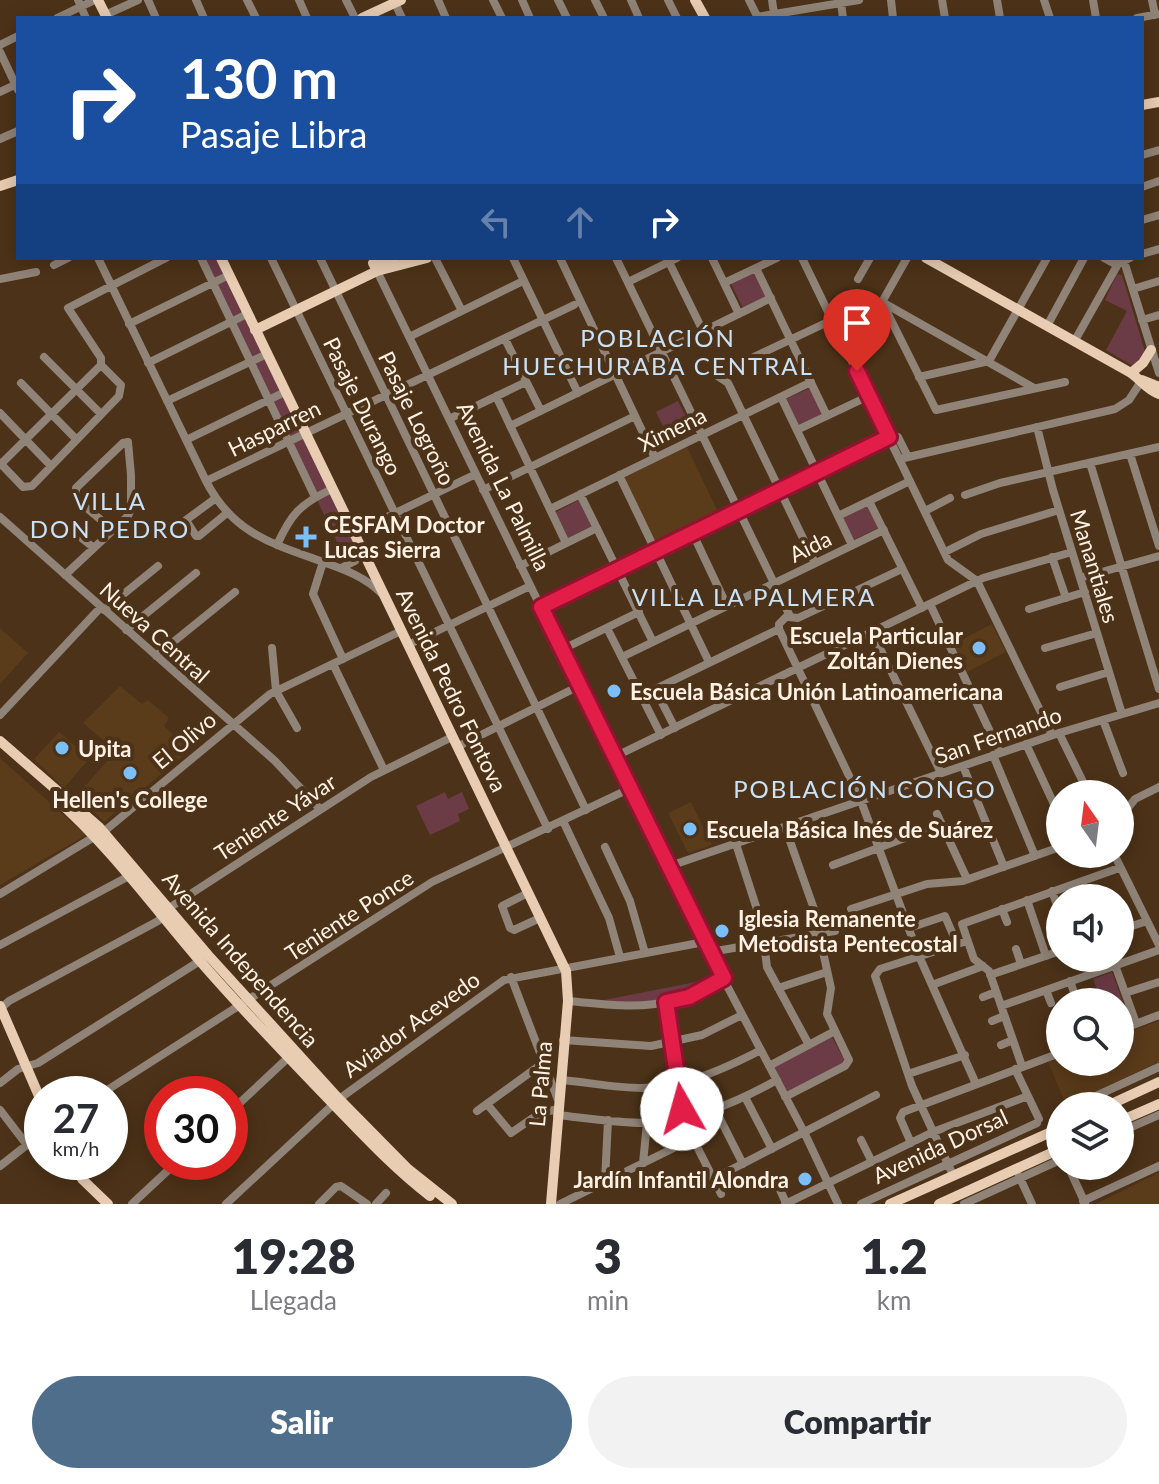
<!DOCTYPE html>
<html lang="es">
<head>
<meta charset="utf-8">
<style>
	body { margin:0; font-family:Lato,sans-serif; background:#f2f2f3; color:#2b2b33; height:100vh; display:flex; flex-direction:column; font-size:30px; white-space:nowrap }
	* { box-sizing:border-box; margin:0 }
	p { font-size:26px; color:#7c7c81 }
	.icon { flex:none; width:44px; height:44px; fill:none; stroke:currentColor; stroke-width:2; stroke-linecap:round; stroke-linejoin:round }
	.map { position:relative; height:1204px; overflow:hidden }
	.drawer { display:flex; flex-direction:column; background:#fff; flex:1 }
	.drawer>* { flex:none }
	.hud { position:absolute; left:16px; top:16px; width:1128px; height:244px; border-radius:0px; box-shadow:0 4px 20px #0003; background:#1a4fa0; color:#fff; overflow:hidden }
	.needle { width:52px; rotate:346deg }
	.tools { position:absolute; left:1046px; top:780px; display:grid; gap:16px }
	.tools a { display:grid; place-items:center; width:88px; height:88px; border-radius:50%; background:#fff; box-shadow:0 4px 20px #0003; font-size:40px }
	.speed { position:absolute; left:24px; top:1076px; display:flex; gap:16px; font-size:40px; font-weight:700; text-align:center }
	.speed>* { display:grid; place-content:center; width:104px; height:104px; border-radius:50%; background:#fff; box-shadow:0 4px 20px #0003; line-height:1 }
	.speed small { font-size:20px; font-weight:400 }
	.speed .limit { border:12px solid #d22; background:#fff; color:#111 }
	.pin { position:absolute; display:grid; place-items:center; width:68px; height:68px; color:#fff; margin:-82px -34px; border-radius:50% 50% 50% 0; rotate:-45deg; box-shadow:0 0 8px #0007 }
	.pin .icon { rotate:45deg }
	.me { position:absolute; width:88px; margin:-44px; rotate:353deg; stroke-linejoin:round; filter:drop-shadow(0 0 6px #0008) }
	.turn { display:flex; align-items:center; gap:28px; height:168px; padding:0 32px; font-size:36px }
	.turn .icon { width:104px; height:104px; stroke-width:2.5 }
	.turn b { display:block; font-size:56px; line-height:68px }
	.lanes { display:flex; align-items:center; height:76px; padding:0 32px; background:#0003; justify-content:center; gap:40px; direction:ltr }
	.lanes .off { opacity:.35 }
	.eta { display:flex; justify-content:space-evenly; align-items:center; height:136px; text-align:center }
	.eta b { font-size:48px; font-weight:800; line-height:56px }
	.button { display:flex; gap:16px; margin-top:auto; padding:16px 32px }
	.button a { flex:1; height:92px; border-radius:48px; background:#4f6e8c; color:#fff; font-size:32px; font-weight:800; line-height:92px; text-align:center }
	.button a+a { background:#f2f2f3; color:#2b2b33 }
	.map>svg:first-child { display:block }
	.built { fill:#5a3b1a }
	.green { fill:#6b3b46 }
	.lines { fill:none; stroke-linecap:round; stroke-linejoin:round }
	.minor { stroke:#908377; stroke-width:8 }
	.major { stroke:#e8cdb3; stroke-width:10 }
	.route-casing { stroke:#92132f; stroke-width:20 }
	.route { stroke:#e11d48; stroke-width:14 }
	.poi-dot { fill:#7abff8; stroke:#4c3218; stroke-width:3 }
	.labels { text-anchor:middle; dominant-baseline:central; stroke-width:8; stroke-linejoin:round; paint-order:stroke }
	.street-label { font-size:22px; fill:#fff2e5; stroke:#4c3218 }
	.poi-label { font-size:22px; font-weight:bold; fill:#fff2e5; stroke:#4c3218; text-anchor:start }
	.neighbourhood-label { font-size:24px; letter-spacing:2px; fill:#c9e2f8; stroke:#4c3218 }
</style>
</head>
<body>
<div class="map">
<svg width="1159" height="1204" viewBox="0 0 1159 1204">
	<rect width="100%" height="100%" fill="#4c3218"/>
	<path class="built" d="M 687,447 L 719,514 L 655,544 L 623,477 Z
		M 992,624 L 1006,652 L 967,672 L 953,644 Z
		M 0,628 L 28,653 L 0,684 Z
		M 120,686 L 142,704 L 148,700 L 169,718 L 164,726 L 190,750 L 104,822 L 77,795 L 116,751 L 83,723 Z
		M 59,732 L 90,758 L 64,788 L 34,759 Z
		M 0,758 L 86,835 L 0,885 Z
		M 691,802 L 712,845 L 688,853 L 668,813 Z
		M 1159,1021 L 1159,1062 L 1066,1105 L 1048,1062 L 1060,1058 L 1060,1062 L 1120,1062 L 1120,1035 Z
		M 1159,1173 L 1159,1204 L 1095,1204 Z"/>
	<path class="green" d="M 202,258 L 218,258 L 355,546 L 346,561 Z
		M 755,270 L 767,296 L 743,308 L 730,282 Z
		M 1117,274 L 1122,275 L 1144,348 L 1145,355 L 1137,365 L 1131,365 L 1106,350 L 1127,311 L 1105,300 Z
		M 810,388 L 823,415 L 799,426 L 786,399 Z
		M 678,401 L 693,431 L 671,442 L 656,412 Z
		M 579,500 L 592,526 L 567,538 L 554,513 Z
		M 867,504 L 878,528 L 853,540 L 842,516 Z
		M 445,792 L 448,799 L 462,792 L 469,809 L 458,814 L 460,821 L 430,835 L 416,806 Z
		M 1112,972 L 1130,1021 L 1120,1025 L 1120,1002 L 1102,1002 L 1093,979 Z
		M 701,981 L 702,987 L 646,1004 L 599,1001 Z
		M 832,1037 L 846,1063 L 787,1093 L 774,1067 Z"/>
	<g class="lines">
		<path class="minor" d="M 78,0 L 86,18
			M 148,0 L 156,18
			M 196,0 L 204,18
			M 247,0 L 256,18
			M 299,0 L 307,18
			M 346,0 L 355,18
			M 438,0 L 446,18
			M 493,0 L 502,18
			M 522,0 L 530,18
			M 558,0 L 567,18
			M 595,0 L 604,18
			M 631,0 L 639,18
			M 668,0 L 677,18
			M 749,0 L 758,18
			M 772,0 L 774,14
			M 891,0 L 893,18
			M 942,0 L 945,18
			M 997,0 L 1000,18
			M 1044,0 L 1050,18
			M 1093,0 L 1096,18
			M 1152,0 L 1155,15
			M 394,1 L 402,18
			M 841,3 L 843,18
			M 105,15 L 138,0
			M 757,17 L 859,0
			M 57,18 L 95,0
			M 1137,18 L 1159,14
			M 0,45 L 18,36
			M 0,52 L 18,90
			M 0,92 L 17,84
			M 0,139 L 18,131
			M 1142,155 L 1159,150
			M 1142,187 L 1159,181
			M 1142,220 L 1159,215
			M 1142,254 L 1159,249
			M 98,258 L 206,481 C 233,534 273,544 326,563 C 346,570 366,578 381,593
			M 201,258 L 315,497
			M 271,258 L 548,829
			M 320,258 L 586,810
			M 435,258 L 462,311
			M 513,258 L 578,393
			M 560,258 L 655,458
			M 616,258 L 789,614 L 779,624 L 779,629 L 861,801 L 919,956 L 976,1084
			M 667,258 L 703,331
			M 712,258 L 739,314
			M 802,258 L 948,560 L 977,581 L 1052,735
			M 1104,258 L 1117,265
			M 1123,258 L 1159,373
			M 54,265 L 68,258
			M 756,268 L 827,416
			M 377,271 L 704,942 L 804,1132 L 838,1204
			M 0,279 L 36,272
			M 858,279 L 870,258
			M 628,282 L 677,258
			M 724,283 L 777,258
			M 1133,289 L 1159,281
			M 882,302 L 936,410 L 1065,382
			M 882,302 L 1034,388
			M 882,302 L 907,258
			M 1142,320 L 1159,315
			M 129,324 L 229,275
			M 1047,326 L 1084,258
			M 409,337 L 523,281
			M 505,339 L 541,411
			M 1074,342 L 1118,264 L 1130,258
			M 44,357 L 101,414
			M 989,361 L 1047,258
			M 148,363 L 247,314
			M 716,375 L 728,383 L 815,563
			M 716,375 L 832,320
			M 919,377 L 989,361
			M 21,383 L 76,439
			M 496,396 L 566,543
			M 781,397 L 852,545
			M 167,401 L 267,354
			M 0,413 L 51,466
			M 449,419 L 526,382
			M 510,426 L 771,298
			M 1037,427 L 1053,490 L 1122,714
			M 797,430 L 869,396
			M 186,440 L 285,392
			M 1130,454 L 1159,546
			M 904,458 L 1115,409 L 1129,400 L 1142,380
			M 0,463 L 23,487 L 32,486 L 119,396 L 121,385 L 101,365 L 101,358 L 68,308 L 166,258
			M 1090,463 L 1159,689
			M 0,465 L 101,365
			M 619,475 L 709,662
			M 206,481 L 574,305
			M 483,490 L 635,416
			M 580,494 L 653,642
			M 965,495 L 1000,483 L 1159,447
			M 216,498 L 186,520 L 196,536 L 199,536 L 227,513
			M 869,501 L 922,608
			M 550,509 L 811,382
			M 925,511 L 950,498
			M 838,516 L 910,481
			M 0,517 L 275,761 L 319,808
			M 64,524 L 94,548
			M 354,533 L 476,474
			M 693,534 L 727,606
			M 277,545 C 291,514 300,504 332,489
			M 945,552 L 981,534 L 1059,510
			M 1052,557 L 1066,598
			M 323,562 L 313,594 L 343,659
			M 520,566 L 597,528
			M 341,568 L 355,561 L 361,548
			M 65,575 L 128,516 L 131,509 L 131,475 L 128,442 L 123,443 L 76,488 L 76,499 L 113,530
			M 1080,578 L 1159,556
			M 930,604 L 1000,753
			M 541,607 L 893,436 L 898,437 L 908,457
			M 1029,609 L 1085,592
			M 104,610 L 158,566
			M 789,617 L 798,618 L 902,569
			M 607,628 L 661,735
			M 126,630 L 196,573
			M 872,632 L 941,773
			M 408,645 L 530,586
			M 272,648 L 276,691 L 297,728
			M 1045,648 L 1097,633
			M 561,650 L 639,612
			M 156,656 L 235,592
			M 622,657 L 884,530
			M 333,664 L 384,770
			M 1060,687 L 1109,672
			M 655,689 L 675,728
			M 641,696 L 779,629
			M 0,715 L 101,607
			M 1103,720 L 1123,773
			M 1059,733 L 1089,794
			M 1026,744 L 1060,817
			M 457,747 L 579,686
			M 993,755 L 1035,856
			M 614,757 L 983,578 L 1072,552
			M 963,766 L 1004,867
			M 937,814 L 967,879
			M 1120,818 L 1135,799 L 1159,787
			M 563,821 L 609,918 L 620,957
			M 785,827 L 814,909
			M 736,844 L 762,925
			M 605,847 L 630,901 L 645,953
			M 1114,854 L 1159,945
			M 833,865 L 942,824
			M 667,867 L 1059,733 L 1159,703
			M 1077,883 L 1082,898
			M 1052,891 L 1057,905
			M 528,893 L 502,906 L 510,928 L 514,930 L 540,918
			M 0,894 L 107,829 L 270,694 L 401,631
			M 1027,900 L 1046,956
			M 851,909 L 927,884 L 963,881 L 1060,847
			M 1002,909 L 1007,922
			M 909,928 L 945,916 L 957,944
			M 1120,930 L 1147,921
			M 764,943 L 767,967 L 809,1045
			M 0,945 L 131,875
			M 1016,949 L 1021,964
			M 710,952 L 835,931
			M 1115,965 L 1136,1023
			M 990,975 L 1060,951
			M 511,977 L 558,1100
			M 1070,981 L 1075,995
			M 932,985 L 983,966
			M 778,988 L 827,972
			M 1046,990 L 1051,1003
			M 1125,993 L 1159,982
			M 983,997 L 996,992
			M 568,1001 C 635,1007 661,1013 724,978
			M 666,1002 L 685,1123 L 721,1194
			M 1001,1006 L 1159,950
			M 0,1009 L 9,1001 L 158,921 L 172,906 L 371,777 L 452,737
			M 992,1021 L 1004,1016
			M 1120,1030 L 1159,1015
			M 563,1040 L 651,1046 L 702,1035 L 742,1015
			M 1001,1045 L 1013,1040
			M 769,1066 L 835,1031
			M 1022,1066 L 989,971 L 974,959 L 962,924 L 1119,868
			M 1015,1069 L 1039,1119
			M 908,1074 L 965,1055
			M 560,1080 C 587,1082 615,1088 642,1088 C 685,1087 724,1069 761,1050
			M 0,1083 L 18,1069 L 38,1063 L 203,959
			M 101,1094 L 432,882 L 629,789
			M 745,1097 L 772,1149
			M 785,1097 L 845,1066 L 849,1060 L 827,1014 L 831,988 L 819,934
			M 487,1104 L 511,1133 L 540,1113 L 558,1109
			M 1074,1106 L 1159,1067
			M 715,1109 L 743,1164
			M 0,1110 L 27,1145
			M 477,1111 L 543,1063
			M 230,1112 L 292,1054
			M 557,1115 C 586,1118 616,1123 645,1123 C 692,1122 737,1102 777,1080
			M 1120,1132 L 1159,1115
			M 861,1140 L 872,1162
			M 911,1143 L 900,1118 L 903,1112 L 1060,1053
			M 643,1163 L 647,1123
			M 0,1166 L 42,1133
			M 1068,1166 L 1085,1203
			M 953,1175 L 912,1086 L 875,976 L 880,969 L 967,941
			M 1019,1176 L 1032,1204
			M 713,1179 L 876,1095
			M 605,1181 L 608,1120
			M 777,1183 L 786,1203
			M 1083,1201 L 1159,1166
			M 132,1204 L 177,1162
			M 226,1204 L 339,1099 L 504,980 L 704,942
			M 319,1204 L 336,1187 L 341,1186 L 367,1204
			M 376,1204 L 386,1193
			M 560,1204 L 692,1139
			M 785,1204 L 933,1132 L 1028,1096
			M 861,1204 L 1037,1123
			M 964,1204 L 1060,1160"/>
		<path class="major" d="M 98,0 L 107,18
			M 695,0 L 705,18
			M 362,18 L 401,0
			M 1142,105 L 1159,102
			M 0,186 L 18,180
			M 221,258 L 566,971 L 568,1001 L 551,1204
			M 926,258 L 1131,373 C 1141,380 1147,390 1159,394
			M 377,271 L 373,263 L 394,258
			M 255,330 L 377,271 L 427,258
			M 1131,373 L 1143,363 L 1151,350
			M 1142,380 L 1159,387
			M 0,741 L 99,827 L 208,955 L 339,1099 L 408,1169 L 452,1204
			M 55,798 C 112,849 151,904 200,961 C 244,1012 291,1060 337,1108 C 367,1139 396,1170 430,1196
			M 0,1006 L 42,1103
			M 1107,1106 L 1159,1082
			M 1120,1121 L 1159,1104
			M 70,1162 L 83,1180 L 108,1204
			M 890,1204 L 1060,1128
			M 939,1204 L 1060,1149"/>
	</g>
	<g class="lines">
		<g class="route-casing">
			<path id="route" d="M 682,1109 L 666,1002 L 689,997 L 724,978 L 541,607 L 889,437 L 857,371"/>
		</g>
		<use href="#route" class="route"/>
	</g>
	<g class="poi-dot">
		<path d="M302 525h8v8h8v8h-8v8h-8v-8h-8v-8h8z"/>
		<circle cx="979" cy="648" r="8"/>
		<circle cx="614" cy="691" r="8"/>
		<circle cx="62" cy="748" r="8"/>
		<circle cx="130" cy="773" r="8"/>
		<circle cx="690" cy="829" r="8"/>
		<circle cx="722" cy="931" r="8"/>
		<circle cx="805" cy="1179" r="8"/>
	</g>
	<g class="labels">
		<g class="street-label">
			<text transform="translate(363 406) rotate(64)">Pasaje Durango</text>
			<text transform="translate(417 418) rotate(64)">Pasaje Logroño</text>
			<text transform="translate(274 428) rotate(-26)">Hasparren</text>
			<text transform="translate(672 429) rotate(-26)">Ximena</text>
			<text transform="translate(504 486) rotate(64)">Avenida La Palmilla</text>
			<text transform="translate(810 546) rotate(-26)">Aida</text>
			<text transform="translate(1095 566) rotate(73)">Manantiales</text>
			<text transform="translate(155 632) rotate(42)">Nueva Central</text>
			<text transform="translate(452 690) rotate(64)">Avenida Pedro Fontova</text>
			<text transform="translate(998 735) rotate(-19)">San Fernando</text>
			<text transform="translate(184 740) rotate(-40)">El Olivo</text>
			<text transform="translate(275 817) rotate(-33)">Teniente Yávar</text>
			<text transform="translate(349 915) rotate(-33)">Teniente Ponce</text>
			<text transform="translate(241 959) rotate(49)">Avenida Independencia</text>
			<text transform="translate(411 1024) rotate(-36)">Aviador Acevedo</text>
			<text transform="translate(540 1084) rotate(-85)">La Palma</text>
			<text transform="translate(940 1146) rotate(-25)">Avenida Dorsal</text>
		</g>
		<g class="poi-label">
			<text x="324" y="524">CESFAM Doctor<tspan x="324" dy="25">Lucas Sierra</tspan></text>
			<text x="963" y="635" text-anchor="end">Escuela Particular<tspan x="963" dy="25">Zoltán Dienes</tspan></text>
			<text x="630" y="691">Escuela Básica Unión Latinoamericana</text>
			<text x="78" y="748">Upita</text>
			<text x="130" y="799" text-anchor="middle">Hellen's College</text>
			<text x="706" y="829">Escuela Básica Inés de Suárez</text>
			<text x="738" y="918">Iglesia Remanente<tspan x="738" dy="25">Metodista Pentecostal</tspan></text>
			<text x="789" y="1179" text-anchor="end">Jardín Infantil Alondra</text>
		</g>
		<g class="neighbourhood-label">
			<text x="658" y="337">POBLACIÓN<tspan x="658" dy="28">HUECHURABA CENTRAL</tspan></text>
			<text x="110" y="500">VILLA<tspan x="110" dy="28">DON PEDRO</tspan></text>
			<text x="754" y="596">VILLA LA PALMERA</text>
			<text x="865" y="788">POBLACIÓN CONGO</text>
		</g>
	</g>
</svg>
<div class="tools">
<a><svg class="needle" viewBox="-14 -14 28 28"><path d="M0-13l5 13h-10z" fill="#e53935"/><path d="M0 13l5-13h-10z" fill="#7c7c81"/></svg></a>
<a><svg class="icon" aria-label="sound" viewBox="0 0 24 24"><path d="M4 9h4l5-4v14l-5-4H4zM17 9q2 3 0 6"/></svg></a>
<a><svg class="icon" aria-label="search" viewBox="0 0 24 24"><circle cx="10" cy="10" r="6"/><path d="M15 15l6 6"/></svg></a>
<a><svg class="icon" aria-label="layers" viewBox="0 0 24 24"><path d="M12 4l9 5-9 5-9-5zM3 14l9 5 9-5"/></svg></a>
</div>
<div class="speed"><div>27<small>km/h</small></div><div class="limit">30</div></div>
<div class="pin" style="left:857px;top:371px;background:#d93025"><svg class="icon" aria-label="arrive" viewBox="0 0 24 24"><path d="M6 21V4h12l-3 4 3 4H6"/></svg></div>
<svg class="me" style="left:682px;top:1109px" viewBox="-20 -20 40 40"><circle r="19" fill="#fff"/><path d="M0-13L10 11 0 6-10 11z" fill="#e11d48"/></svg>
<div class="hud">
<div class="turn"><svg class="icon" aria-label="right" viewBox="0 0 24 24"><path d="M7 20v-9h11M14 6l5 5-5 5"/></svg><div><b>130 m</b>Pasaje Libra</div></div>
<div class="lanes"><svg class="icon off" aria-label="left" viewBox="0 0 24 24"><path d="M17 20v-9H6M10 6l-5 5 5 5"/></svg><svg class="icon off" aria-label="ahead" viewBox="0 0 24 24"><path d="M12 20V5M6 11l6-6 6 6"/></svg><svg class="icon" aria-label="right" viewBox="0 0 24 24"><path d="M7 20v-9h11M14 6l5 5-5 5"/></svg></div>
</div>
</div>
<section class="drawer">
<div class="eta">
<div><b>19:28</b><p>Llegada</p></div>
<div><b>3</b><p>min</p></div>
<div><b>1.2</b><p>km</p></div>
</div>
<div class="button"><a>Salir</a><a>Compartir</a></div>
</section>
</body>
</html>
